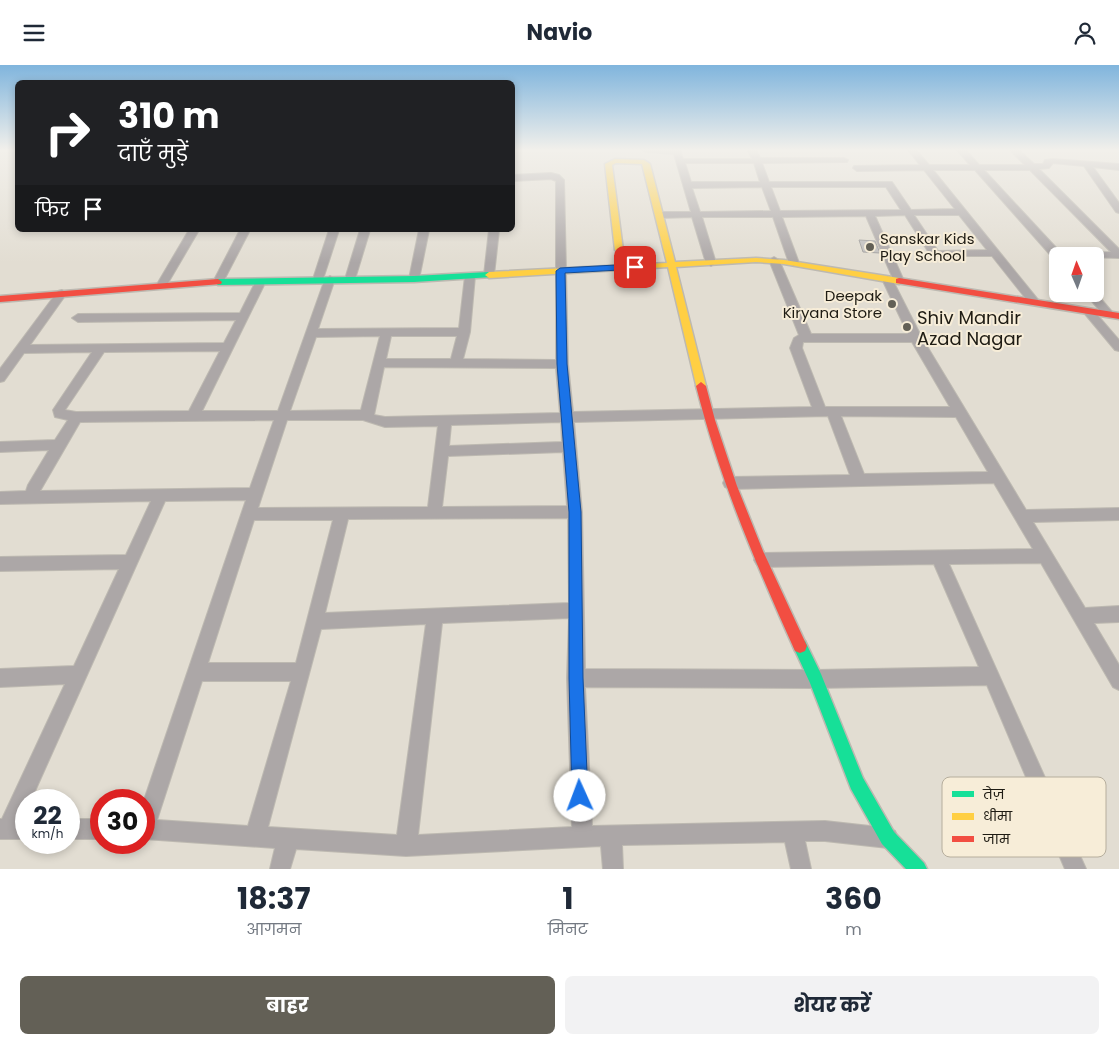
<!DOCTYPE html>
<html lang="hi">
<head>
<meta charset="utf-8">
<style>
	body { margin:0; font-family:Poppins,"Noto Sans Devanagari",sans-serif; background:#f2f2f3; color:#1f2937; height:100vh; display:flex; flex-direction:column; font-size:19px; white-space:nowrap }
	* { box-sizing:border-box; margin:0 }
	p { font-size:16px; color:#747a83 }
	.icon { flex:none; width:28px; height:28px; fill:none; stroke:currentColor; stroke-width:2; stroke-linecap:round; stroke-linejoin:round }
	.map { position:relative; height:804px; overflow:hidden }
	.drawer { display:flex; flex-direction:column; background:#fff; flex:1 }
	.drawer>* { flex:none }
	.top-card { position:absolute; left:15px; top:15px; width:500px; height:152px; border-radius:8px; box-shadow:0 2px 8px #0003; background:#202124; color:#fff; overflow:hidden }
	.needle { width:32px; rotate:358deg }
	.tools { position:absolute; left:1049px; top:182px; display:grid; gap:10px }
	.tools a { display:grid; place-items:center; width:55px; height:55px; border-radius:8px; background:#fff; box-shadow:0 2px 8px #0003; font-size:25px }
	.speed { position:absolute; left:15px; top:724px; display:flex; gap:10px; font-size:25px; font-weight:700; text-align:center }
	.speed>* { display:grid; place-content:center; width:65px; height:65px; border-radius:50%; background:#fff; box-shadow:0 2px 8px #0003; line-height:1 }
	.speed small { font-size:12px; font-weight:400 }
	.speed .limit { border:8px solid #d22; background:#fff; color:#111 }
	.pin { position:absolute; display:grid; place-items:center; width:42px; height:42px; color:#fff; margin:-21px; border-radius:10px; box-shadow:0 2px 8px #0006 }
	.me { position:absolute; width:55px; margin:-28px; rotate:358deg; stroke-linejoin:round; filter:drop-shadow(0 0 4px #0008) }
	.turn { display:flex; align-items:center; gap:18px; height:105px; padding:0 20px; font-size:22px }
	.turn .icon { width:65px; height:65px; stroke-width:2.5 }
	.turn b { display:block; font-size:35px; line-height:42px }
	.then { display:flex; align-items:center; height:48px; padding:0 20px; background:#0003; gap:10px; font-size:19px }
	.eta { display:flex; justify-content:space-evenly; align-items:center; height:85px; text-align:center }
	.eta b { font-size:30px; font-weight:700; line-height:35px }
	.button { display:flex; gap:10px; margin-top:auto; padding:10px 20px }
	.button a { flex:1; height:58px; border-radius:8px; background:#636056; color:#fff; font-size:20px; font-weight:700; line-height:58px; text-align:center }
	.button a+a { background:#f2f2f3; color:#1f2937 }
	header { display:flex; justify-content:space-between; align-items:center; height:65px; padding:0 20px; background:#fff; font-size:22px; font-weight:700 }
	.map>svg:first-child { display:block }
	.building { fill:#c2c0bf; stroke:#a19f9d }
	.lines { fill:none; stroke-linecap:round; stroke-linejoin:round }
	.street-casing { stroke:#bdb9b1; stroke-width:2 }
	.fast-casing { stroke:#bdb9b1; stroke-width:3 }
	.slow-casing { stroke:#bdb9b1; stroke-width:3 }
	.jam-casing { stroke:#bdb9b1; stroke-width:3 }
	.street { fill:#aca7a7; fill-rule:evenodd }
	.fast { fill:#16e098; fill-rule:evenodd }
	.slow { fill:#ffcf43; fill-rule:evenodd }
	.jam { fill:#f24e42; fill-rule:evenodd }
	.route { fill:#1a73e8; stroke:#114b97 }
	.poi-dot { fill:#636056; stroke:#f7edd8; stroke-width:2 }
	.labels { text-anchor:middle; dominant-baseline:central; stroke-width:4; stroke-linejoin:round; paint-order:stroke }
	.far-poi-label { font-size:15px; fill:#1f1c14; stroke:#f7edd8; text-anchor:start }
	.poi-label { font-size:18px; fill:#1f1c14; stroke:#f7edd8; text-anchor:start }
	.key { fill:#f7edd8; stroke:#b6ae9d; stroke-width:1 }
	.key-label { font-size:14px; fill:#1f1c14 }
</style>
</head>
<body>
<header><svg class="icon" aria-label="menu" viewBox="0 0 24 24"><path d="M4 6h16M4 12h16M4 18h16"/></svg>Navio<svg class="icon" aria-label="person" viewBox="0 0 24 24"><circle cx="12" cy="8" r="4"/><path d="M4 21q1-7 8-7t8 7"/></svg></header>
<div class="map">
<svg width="1119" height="804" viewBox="0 0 1119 804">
	<rect width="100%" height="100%" fill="#e2ddd2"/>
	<path class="building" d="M 859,175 L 875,176 L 880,188 L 863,187 Z"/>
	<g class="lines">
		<g class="street-casing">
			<path id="street" d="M 642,85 L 680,85 L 683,94 L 752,94 L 748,85 L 756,85 L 760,93 L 844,93 L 848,95 L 847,97 L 762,98 L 769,117 L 892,117 L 911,145 L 955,144 L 924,105 L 857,106 L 853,103 L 854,101 L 920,100 L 908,85 L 916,85 L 929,100 L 970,100 L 957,85 L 966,85 L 979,100 L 1025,100 L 1010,85 L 1019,85 L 1034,99 L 1043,99 L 1045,95 L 1053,94 L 1119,99 L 1119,105 L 1093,102 L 1119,138 L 1119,148 L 1116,147 L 1084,101 L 1053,98 L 1049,103 L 1039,104 L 1119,184 L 1119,193 L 1058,191 L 1058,194 L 1053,193 L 975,105 L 933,105 L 1039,236 L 1040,238 L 1039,240 L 1031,240 L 992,191 L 931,191 L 905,150 L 875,151 L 904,216 L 903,218 L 899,219 L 894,216 L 866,151 L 782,152 L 799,198 L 794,201 L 789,198 L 773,152 L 702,152 L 716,198 L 711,201 L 706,198 L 692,152 L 660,153 L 655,150 L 660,147 L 691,147 L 674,89 L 646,87 ZM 685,98 L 754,98 L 760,117 L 691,117 ZM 984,105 L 1030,105 L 1111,187 L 1061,188 ZM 762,122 L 771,146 L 700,147 L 692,123 ZM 771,122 L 886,122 L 901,145 L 780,146 ZM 914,150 L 959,150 L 987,185 L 938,186 Z
				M 551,108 L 559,110 L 564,115 L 568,299 L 573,347 L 812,342 L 790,283 L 794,273 L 799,270 L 769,195 L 774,192 L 779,195 L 811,269 L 908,269 L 882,214 L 887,211 L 892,214 L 922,273 L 1026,445 L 1119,443 L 1119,455 L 1033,457 L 1085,543 L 1119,541 L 1119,557 L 1094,558 L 1119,600 L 1119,625 L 1113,622 L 1041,498 L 949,499 L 1086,804 L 1065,804 L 987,620 L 816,623 L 585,622 L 592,761 L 825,756 L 888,763 L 895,766 L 898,773 L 895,780 L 888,783 L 825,776 L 805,776 L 811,804 L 791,804 L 785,777 L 622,780 L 623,804 L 603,804 L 601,781 L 406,791 L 296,784 L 290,804 L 270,804 L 275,783 L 144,774 L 144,735 L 246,435 L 165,436 L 31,735 L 26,735 L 26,746 L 23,754 L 26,754 L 26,774 L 0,774 L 0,754 L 2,754 L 65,619 L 0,622 L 0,604 L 74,601 L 119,504 L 0,506 L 0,492 L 126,490 L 151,436 L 0,439 L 0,427 L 26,426 L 28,420 L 49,385 L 0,387 L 0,377 L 55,375 L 68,355 L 55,352 L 53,345 L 92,287 L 24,288 L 4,316 L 0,317 L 0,304 L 58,226 L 62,225 L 67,228 L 30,280 L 224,278 L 236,255 L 78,257 L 72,253 L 78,249 L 240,248 L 257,214 L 265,214 L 266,216 L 202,346 L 278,346 L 325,214 L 330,211 L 335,214 L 318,264 L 459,263 L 465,211 L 470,208 L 475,211 L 470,267 L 463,294 L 556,295 L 556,116 L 551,114 L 512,116 L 512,110 ZM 380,271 L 361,345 L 290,346 L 316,272 ZM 391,271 L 457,271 L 451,294 L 386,294 ZM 803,277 L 912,277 L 950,342 L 825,342 L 802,283 ZM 220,286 L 189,346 L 76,347 L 65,345 L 104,287 ZM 384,302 L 556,303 L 560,348 L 385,352 L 374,350 ZM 828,351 L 850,410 L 730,412 L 725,414 L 723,418 L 725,422 L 730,424 L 994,418 L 1033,484 L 762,488 L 757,490 L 754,495 L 757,500 L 762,502 L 934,499 L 979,602 L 816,605 L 585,604 L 582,447 L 574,357 ZM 841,351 L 956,352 L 988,407 L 864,409 ZM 274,355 L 250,423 L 40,426 L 80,357 ZM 287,355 L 363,355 L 385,362 L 438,361 L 428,442 L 258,443 ZM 561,357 L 562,377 L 449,381 L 451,360 ZM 563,387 L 567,441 L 442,442 L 448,391 ZM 568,453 L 569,538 L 325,548 L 348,454 ZM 254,455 L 333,455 L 296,598 L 208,598 ZM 569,553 L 567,613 L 572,762 L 418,770 L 442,558 ZM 426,559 L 397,770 L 268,762 L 321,564 ZM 202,616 L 291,616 L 248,761 L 157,755 Z
				M 189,165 L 199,165 L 165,223 L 157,223 L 156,221 Z
				M 240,165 L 250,165 L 223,217 L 222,219 L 214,219 L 213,217 Z
				M 329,165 L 339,165 L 323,214 L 322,216 L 314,216 L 313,214 Z
				M 360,165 L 370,165 L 355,214 L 350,217 L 345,214 Z
				M 419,165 L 429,165 L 419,214 L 414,217 L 409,214 Z
				M 489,165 L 499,165 L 494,210 L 489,213 L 484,210 Z
				M 1095,227 L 1113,248 L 1115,250 L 1113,252 L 1105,252 L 1086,229 L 1095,229 Z
				M 1089,244 L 1093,245 L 1119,275 L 1119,286 L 1115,285 L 1085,249 L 1084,247 Z
				M 69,754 L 101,754 L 101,774 L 69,774 Z"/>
		</g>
		<g class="fast-casing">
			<path id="fast" d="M 489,207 L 493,210 L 492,212 L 414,217 L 218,220 L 214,217 L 218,214 L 414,211 Z
				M 800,574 L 805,576 L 821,609 L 863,713 L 894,767 L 924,798 L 927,804 L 906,804 L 882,779 L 851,724 L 810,618 L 793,581 L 795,576 Z"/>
		</g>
		<g class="slow-casing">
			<path id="slow" d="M 615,94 L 644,95 L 650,99 L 675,197 L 756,193 L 784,195 L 899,213 L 903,216 L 899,219 L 784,199 L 756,197 L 676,202 L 706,321 L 705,324 L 697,324 L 668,202 L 489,213 L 485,210 L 489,207 L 667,198 L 642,99 L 616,98 L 612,100 L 623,185 L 619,187 L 615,185 L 605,99 Z"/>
		</g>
		<g class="jam-casing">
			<path id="jam" d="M 899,213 L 1119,248 L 1119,254 L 896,218 L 896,214 Z
				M 218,214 L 222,217 L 221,219 L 0,237 L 0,231 Z
				M 701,317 L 706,321 L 715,355 L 737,421 L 763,486 L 807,581 L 805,586 L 800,588 L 795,586 C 756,499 719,413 696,321 Z"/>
		</g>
		<use href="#street" class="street"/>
		<use href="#fast" class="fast"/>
		<use href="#slow" class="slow"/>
		<use href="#jam" class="jam"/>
	</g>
	<linearGradient id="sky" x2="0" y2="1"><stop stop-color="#80b5dd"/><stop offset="0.43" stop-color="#f2f0eb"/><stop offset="1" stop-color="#f2f0eb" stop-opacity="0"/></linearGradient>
	<rect width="1119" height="198" fill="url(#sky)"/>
	<path class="route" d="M 635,199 L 638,200 L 638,204 L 565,208 L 567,299 L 581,447 L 583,613 L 588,731 L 586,737 L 580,739 L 575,737 L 572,731 L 569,613 L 569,447 L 557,299 L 556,206 L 560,203 Z"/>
	<g class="poi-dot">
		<circle cx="870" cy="182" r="5"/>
		<circle cx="892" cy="239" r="5"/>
		<circle cx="907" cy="262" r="5"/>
	</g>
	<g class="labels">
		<g class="far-poi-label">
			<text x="880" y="173">Sanskar Kids<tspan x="880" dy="17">Play School</tspan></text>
			<text x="882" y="230" text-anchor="end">Deepak<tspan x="882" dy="17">Kiryana Store</tspan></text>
		</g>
		<g class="poi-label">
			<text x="917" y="252">Shiv Mandir<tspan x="917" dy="21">Azad Nagar</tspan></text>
		</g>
	</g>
	<rect x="942" y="712" width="164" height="80" rx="8" class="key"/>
	<rect x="952" y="726" width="22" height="6" fill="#16e098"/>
	<rect x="952" y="748" width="22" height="7" fill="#ffcf43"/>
	<rect x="952" y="771" width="22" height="6" fill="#f24e42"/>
	<g class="key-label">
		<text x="983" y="734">तेज़</text>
		<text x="983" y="756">धीमा</text>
		<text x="983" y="779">जाम</text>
	</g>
</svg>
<div class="tools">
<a><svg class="needle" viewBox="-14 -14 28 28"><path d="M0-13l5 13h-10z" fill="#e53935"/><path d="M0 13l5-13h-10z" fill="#747a83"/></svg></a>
</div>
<div class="speed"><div>22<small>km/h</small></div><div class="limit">30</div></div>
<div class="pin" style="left:635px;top:202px;background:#d93025"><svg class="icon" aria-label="arrive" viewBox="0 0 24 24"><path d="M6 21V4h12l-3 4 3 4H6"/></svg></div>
<svg class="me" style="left:580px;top:731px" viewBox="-20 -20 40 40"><circle r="19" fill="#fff"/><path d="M0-13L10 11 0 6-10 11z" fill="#1a73e8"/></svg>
<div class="top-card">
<div class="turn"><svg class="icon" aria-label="right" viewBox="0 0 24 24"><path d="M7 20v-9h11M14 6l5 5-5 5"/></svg><div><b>310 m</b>दाएँ मुड़ें</div></div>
<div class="then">फिर<svg class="icon" aria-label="arrive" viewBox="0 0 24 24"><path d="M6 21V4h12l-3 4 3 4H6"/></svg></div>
</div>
</div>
<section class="drawer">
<div class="eta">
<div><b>18:37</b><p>आगमन</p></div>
<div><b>1</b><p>मिनट</p></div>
<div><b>360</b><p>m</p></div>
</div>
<div class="button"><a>बाहर</a><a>शेयर करें</a></div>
</section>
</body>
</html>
